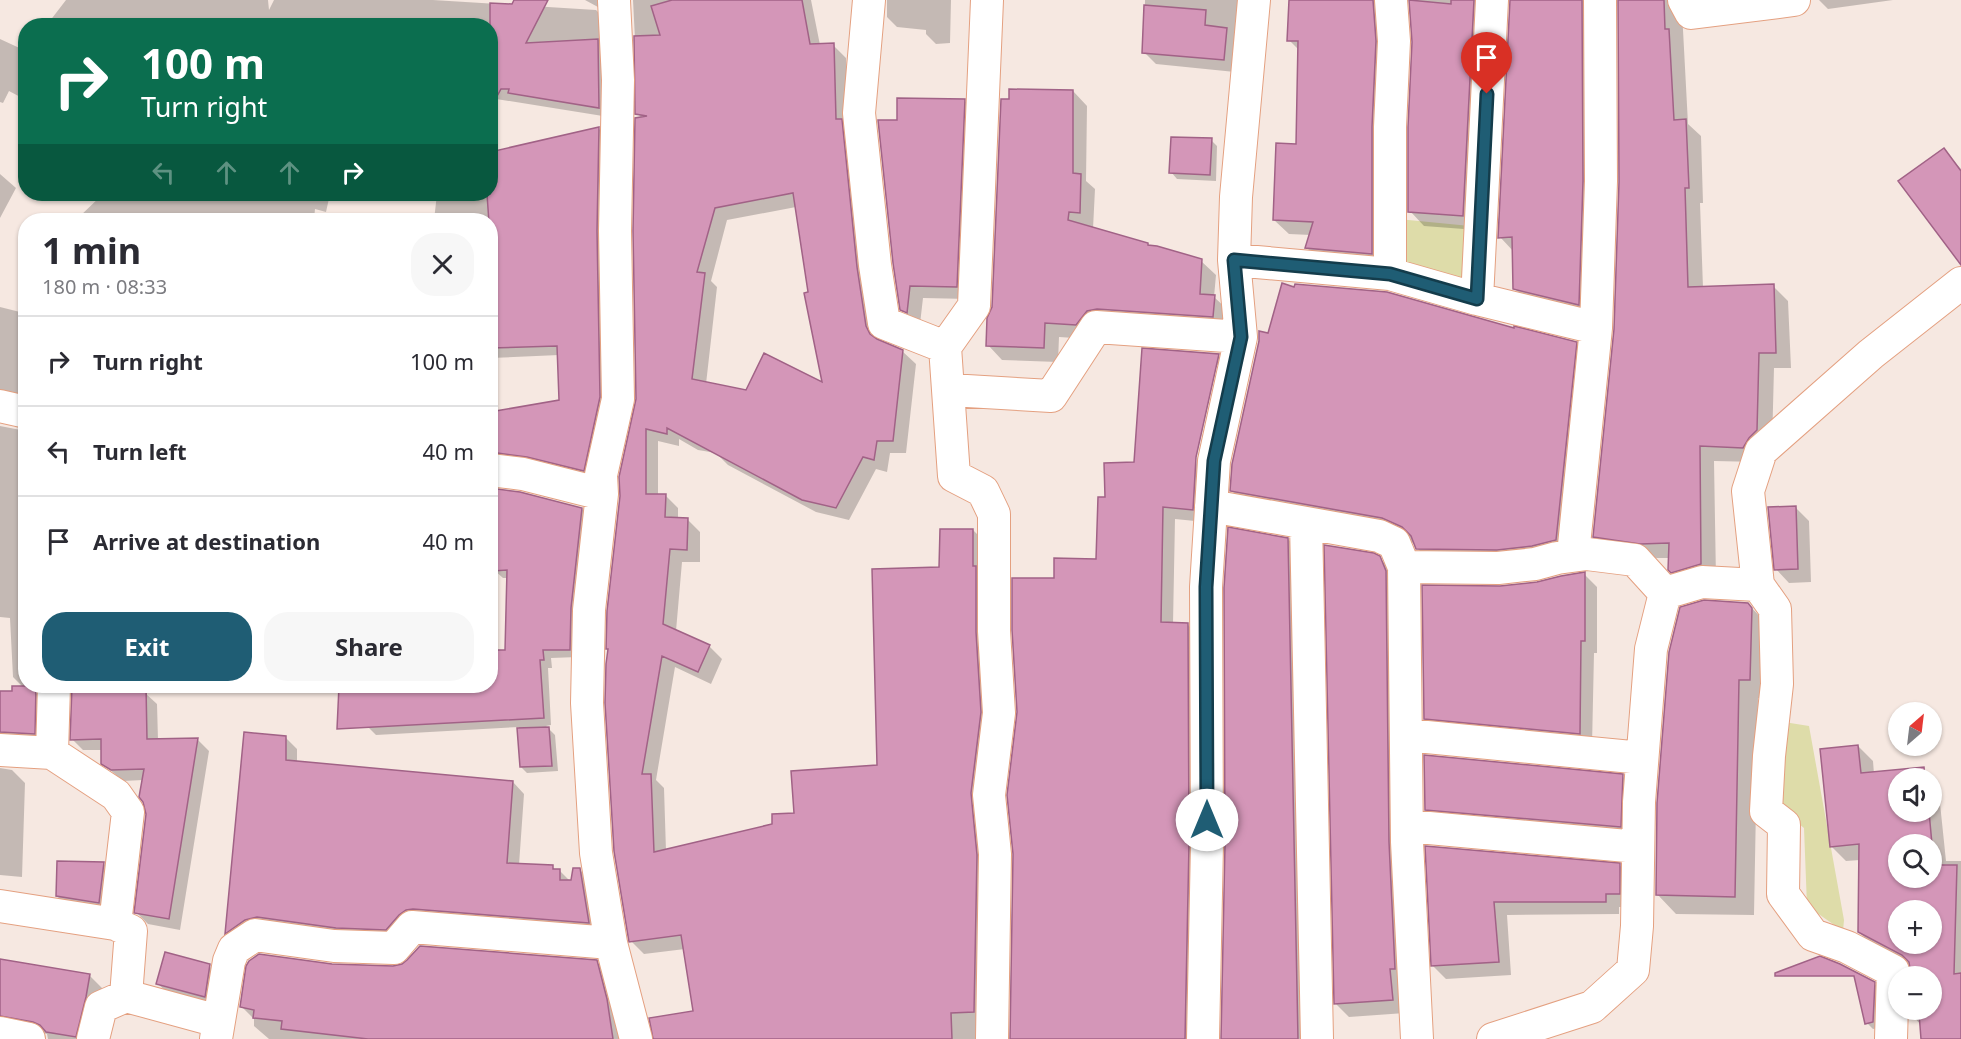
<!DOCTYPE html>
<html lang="en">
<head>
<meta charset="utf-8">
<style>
	body { margin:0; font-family:"Noto Sans",sans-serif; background:#f7f7f7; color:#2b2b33; height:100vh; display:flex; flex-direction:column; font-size:22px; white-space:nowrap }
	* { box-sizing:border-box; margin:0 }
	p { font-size:20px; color:#7c7c81 }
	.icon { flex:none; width:33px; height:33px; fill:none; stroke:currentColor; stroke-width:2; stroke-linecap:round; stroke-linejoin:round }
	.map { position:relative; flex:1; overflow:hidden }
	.drawer { position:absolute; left:18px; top:213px; width:480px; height:480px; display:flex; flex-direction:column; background:#fff; border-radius:24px; box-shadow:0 2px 4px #0004 }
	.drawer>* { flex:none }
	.hud { position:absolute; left:18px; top:18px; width:480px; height:183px; border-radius:24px; box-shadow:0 2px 4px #0004; background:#0b6e4f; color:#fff; overflow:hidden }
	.needle { width:39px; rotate:28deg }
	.controls { position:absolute; left:1888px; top:702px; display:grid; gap:12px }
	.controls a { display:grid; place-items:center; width:54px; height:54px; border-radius:50%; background:#fff; box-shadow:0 2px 4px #0004; font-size:30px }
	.pin { position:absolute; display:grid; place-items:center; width:51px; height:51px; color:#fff; margin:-62px -26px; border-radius:50% 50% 50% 0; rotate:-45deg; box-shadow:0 0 6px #0007 }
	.pin .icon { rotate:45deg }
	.me { position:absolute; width:66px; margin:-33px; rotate:0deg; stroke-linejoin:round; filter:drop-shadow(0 0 4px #0008) }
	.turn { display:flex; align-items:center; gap:21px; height:126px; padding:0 24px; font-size:27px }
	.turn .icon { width:78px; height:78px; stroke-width:2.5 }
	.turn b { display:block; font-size:42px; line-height:51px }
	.lanes { display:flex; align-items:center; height:57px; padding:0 24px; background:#0003; justify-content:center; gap:30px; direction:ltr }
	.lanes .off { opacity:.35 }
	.round { display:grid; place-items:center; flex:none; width:63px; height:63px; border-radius:24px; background:#f7f7f7 }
	.headline { display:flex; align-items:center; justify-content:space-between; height:102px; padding:0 24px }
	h1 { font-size:36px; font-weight:700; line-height:45px }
	.button { display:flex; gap:12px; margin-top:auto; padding:12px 24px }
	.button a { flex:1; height:69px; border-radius:24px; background:#1f5d74; color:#fff; font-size:24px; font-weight:700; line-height:69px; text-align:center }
	.button a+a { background:#f7f7f7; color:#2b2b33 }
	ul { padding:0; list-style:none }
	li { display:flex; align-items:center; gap:18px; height:90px; padding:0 24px; border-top:2px solid #e1e1e2 }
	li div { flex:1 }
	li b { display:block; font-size:22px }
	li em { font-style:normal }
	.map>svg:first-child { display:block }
	.green { fill:#dedca9 }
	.shadow { fill:#0003; fill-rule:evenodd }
	.building { fill:#d496b8; stroke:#a16286; stroke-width:1.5; fill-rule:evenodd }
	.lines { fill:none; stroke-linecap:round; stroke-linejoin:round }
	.minor-casing { stroke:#e4a080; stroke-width:34 }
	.minor { stroke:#fff; stroke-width:32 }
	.route-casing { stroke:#143c4b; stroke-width:15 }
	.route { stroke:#1f5d74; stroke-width:10 }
</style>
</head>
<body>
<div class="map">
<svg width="1961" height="1039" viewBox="0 0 1961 1039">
	<rect width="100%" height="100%" fill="#f6e8e1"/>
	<path class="green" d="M 1398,219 L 1470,226 L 1468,288 L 1395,268 Z
		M 1784,722 L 1809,726 L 1844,920 L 1843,931 L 1807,906 L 1804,828 L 1777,806 Z"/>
	<path class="shadow" d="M 66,0 L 268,0 L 269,10 L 274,0 L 433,0 L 596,10 L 606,20 L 609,117 L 490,98 L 490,26 L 365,26 L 364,23 L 364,26 L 46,26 Z
		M 585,0 L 616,0 L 609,13 Z
		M 633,0 L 811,0 L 820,45 L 833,45 L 846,58 L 849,128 L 879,341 L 902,351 L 916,364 L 906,453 L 890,453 L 887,472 L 876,469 L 849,520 L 816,512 L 728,465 L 716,453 L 698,450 L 679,439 L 679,446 L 658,441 L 658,495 L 665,495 L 678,508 L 678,519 L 687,519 L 700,532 L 700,562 L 682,562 L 676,631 L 709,646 L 722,659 L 711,684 L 675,667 L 656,780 L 664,788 L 666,851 L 774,825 L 796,815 L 879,766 L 940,569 L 973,530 L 986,543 L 987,1039 L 655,1039 L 695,1012 L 685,949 L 644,954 L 631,941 L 642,118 L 637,113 L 637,79 ZM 796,207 L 824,384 L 747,392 L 706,384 L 717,287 L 711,281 L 727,220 Z
		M 887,0 L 951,0 L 950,43 L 936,44 L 926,34 L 926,30 L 897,27 L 887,17 Z
		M 1145,0 L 1238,0 L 1235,72 L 1156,64 L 1144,52 Z
		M 1291,0 L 1395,0 L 1386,268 L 1321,262 L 1307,248 L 1311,235 L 1289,234 L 1274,220 L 1297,145 L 1299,50 L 1289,40 Z
		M 1411,0 L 1496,0 L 1477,230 L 1424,226 L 1410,211 L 1413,42 Z
		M 1511,0 L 1593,0 L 1593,319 L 1529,303 L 1515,289 L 1514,252 L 1500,237 Z
		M 1619,0 L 1670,0 L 1682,11 L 1688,124 L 1701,136 L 1703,203 L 1700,203 L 1703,288 L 1773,286 L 1788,301 L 1791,368 L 1774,368 L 1772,446 L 1759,462 L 1714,461 L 1716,579 L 1688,587 L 1670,569 L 1670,558 L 1657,558 L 1610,552 L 1595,536 L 1615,329 L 1620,182 Z
		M 1819,0 L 1893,0 L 1828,9 Z
		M 0,39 L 26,51 L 26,100 L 9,91 L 3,103 L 0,102 Z
		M 1073,91 L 1087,106 L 1086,181 L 1095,189 L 1093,229 L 1201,261 L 1216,275 L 1214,297 L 1229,311 L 1227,331 L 1090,339 L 1059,337 L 1058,362 L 1002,360 L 988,345 Z
		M 964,100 L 977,113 L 969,299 L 923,298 L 920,324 L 915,322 L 902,309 L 898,121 Z
		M 599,129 L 608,138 L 609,408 L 593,480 L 490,459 L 490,413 L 561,401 L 559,355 L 491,358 L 492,366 L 490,366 L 490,220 L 434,220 L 437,194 L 490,194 Z
		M 1211,140 L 1217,146 L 1216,181 L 1177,179 L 1171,172 Z
		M 1944,150 L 1961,169 L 1961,256 Z
		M 0,174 L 16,188 L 0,218 Z
		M 103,194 L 330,194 L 326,212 L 315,209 L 314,220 L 83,220 L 79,217 Z
		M 1295,288 L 1576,343 L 1597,364 L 1577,561 L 1439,570 L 1417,548 L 1415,544 L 1405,539 L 1253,512 L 1232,491 L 1269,335 Z
		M 26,295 L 26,401 L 0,403 L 0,307 L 24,313 Z
		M 1218,355 L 1231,368 L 1205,522 L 1175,519 L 1173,624 L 1188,625 L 1200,638 L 1198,1039 L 1012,1039 L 1056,580 L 1098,560 L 1107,498 L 1135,464 ZM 1215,365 L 1218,365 L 1196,465 L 1193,464 Z
		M 0,426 L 26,431 L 26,686 L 50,686 L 24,688 L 13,677 L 10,618 L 0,617 Z
		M 1796,508 L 1809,521 L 1811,582 L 1789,583 L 1776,569 Z
		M 582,509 L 590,517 L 578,657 L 551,658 L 552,668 L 548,668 L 551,725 L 546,726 L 555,735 L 558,771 L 527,773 L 521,767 L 519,727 L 376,735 L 368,727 L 429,694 L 430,686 L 490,686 L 507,651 L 508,578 L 503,578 L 494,570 Z
		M 1288,539 L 1301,553 L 1311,1039 L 1223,1039 Z
		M 1379,558 L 1393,571 L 1405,1013 L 1349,1017 L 1336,1004 Z
		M 1584,574 L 1597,587 L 1597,653 L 1594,653 L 1592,746 L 1438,731 L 1425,718 L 1500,587 L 1537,583 Z
		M 1748,604 L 1767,624 L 1768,698 L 1758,698 L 1754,915 L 1676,914 L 1657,894 Z
		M 0,692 L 35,692 L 46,703 L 45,744 L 0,747 Z
		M 145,693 L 157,704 L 158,740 L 197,739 L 209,751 L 180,930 L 148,924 L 136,912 L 147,814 L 143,780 L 123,781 L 102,763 L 102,750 L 83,750 L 72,739 Z
		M 285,737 L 297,749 L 297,763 L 513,782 L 524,794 L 519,865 L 552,867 L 556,870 L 559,870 L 571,882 L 580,870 L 591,881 L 600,934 L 237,944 L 226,933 Z
		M 1858,746 L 1873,761 L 1874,774 L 1923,769 L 1938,784 L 1946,861 L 1961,861 L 1961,1039 L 1922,1039 L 1921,1025 L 1911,1014 L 1911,1010 L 1932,1010 L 1932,976 L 1912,976 L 1911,966 L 1874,947 L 1859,932 L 1860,860 L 1846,861 L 1831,846 ZM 1899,778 L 1932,778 L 1932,812 L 1899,812 ZM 1899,844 L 1932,844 L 1932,878 L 1899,878 ZM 1899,910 L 1932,910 L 1932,944 L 1899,944 Z
		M 0,768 L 12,770 L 25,783 L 22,877 L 0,875 Z
		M 1622,776 L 1642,795 L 1639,846 L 1445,828 L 1426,809 Z
		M 1427,847 L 1619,865 L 1633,878 L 1632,907 L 1619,907 L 1619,914 L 1507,915 L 1511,975 L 1446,979 L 1433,966 Z
		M 103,863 L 117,877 L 112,916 L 70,909 L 57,896 Z
		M 0,960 L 89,975 L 102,988 L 99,1010 L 91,1039 L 48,1039 L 47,1034 L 18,1028 L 0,1034 Z
		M 596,961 L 609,975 L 626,1039 L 269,1039 L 254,1026 L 254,1019 L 241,1006 L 333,965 L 394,967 Z
		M 209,966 L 223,979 L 218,1009 L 171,996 L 157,983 Z
		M 1874,983 L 1880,990 L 1879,1028 L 1873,1029 L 1867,1023 Z"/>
	<path class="building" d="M 514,0 L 548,0 L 526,43 L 598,39 L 599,108 L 508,93 L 509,89 L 501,89 L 490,109 L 490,3 L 512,4 Z
		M 672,0 L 802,0 L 810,44 L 834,43 L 836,119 L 842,119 L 857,267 L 866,326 L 870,334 L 877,339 L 903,350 L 893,441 L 877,441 L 874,460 L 863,457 L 836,508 L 802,500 L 667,428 L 667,434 L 646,429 L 646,494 L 666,494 L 665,517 L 688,518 L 687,550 L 670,549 L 663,624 L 710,645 L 698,672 L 662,656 L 642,774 L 651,774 L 654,852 L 772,824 L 772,814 L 794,813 L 791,771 L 877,765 L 872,569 L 939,567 L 940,529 L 973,529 L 973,566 L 976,566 L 976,632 L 981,712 L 971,793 L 977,855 L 974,1012 L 951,1013 L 952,1039 L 653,1039 L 649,1018 L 693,1011 L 681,935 L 629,942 L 614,851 L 605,703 L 606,664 L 608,649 L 606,649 L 607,611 L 620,496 L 619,477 L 636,399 L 633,231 L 635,118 L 647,116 L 635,114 L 634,36 L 660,35 L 651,6 ZM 793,193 L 808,292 L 804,293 L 822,382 L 764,353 L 746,390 L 692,379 L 705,273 L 697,272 L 715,208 Z
		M 1289,0 L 1373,0 L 1376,41 L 1372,127 L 1372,254 L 1305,248 L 1313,222 L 1273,220 L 1276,143 L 1296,144 L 1298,41 L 1287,41 Z
		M 1409,0 L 1451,4 L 1451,0 L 1474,0 L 1463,216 L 1408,212 L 1408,127 L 1412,42 Z
		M 1510,0 L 1582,0 L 1583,181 L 1579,305 L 1513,289 L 1512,237 L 1498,238 Z
		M 1618,0 L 1664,0 L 1665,29 L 1669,29 L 1674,120 L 1686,119 L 1689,188 L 1685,188 L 1688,287 L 1774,284 L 1776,353 L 1759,353 L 1757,430 L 1749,438 L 1743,448 L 1700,446 L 1701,564 L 1671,573 L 1668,570 L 1669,543 L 1640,544 L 1593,537 L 1614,329 L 1619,182 Z
		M 1144,5 L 1206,10 L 1205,25 L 1227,28 L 1224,60 L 1142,53 Z
		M 1009,89 L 1073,90 L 1073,173 L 1081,174 L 1080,213 L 1069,212 L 1068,220 L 1148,243 L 1148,245 L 1157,246 L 1202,259 L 1200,294 L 1215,295 L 1213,317 L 1097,309 L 1087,311 L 1076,325 L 1045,323 L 1044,348 L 986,346 L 987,318 L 992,307 L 1001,99 L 1009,99 Z
		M 897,98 L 965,99 L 957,287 L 910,286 L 907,313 L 900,310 L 893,263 L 878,120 L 897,120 Z
		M 599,127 L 597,231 L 600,397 L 584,471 L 527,457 L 490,452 L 490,412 L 559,400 L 557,346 L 490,348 L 490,309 L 495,309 L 487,194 L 490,194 L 490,152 Z
		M 1171,137 L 1212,138 L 1210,175 L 1169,173 Z
		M 1944,148 L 1961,171 L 1961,265 L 1898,181 Z
		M 1282,283 L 1294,287 L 1295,284 L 1387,292 L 1514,328 L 1514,326 L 1577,342 L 1556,540 L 1532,546 L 1497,550 L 1416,549 L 1411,536 L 1402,527 L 1382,518 L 1230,491 L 1232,464 L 1259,341 L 1259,331 L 1268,333 Z
		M 1142,348 L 1219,354 L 1196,457 L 1193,510 L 1163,507 L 1161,622 L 1188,623 L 1189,844 L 1185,1039 L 1010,1039 L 1013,854 L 1007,795 L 1017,712 L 1012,630 L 1012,578 L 1054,578 L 1054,558 L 1096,559 L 1098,497 L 1105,497 L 1104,463 L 1134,462 Z
		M 490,488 L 520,492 L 582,508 L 571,608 L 570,650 L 543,650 L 544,660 L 540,660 L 544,718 L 337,729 L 339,686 L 368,686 L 368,690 L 428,692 L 428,686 L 490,686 L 490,650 L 505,650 L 507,570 L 493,571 L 490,541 Z
		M 1796,506 L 1798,569 L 1774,570 L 1768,507 Z
		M 1228,527 L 1288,538 L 1298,1039 L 1221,1039 L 1225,844 L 1224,588 Z
		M 1324,545 L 1374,553 L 1380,556 L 1386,571 L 1389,842 L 1395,969 L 1390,969 L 1393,1000 L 1334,1004 Z
		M 1585,572 L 1585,641 L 1581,641 L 1580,734 L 1424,719 L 1422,585 L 1500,586 L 1537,582 L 1561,576 Z
		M 1704,600 L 1748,603 L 1752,608 L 1750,680 L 1739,680 L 1735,897 L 1656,895 L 1657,803 L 1669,652 L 1680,607 Z
		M 12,686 L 36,686 L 35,734 L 0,732 L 0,691 L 12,691 Z
		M 72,686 L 146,686 L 147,739 L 198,738 L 169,919 L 134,913 L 146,814 L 143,802 L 139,797 L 144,769 L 111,770 L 101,764 L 101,739 L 70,740 Z
		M 549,727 L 552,766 L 520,767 L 517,728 Z
		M 244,732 L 286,736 L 286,760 L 513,781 L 507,863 L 553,865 L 553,869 L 560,869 L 560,880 L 571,880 L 573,868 L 580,868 L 589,923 L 413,909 L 406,910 L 399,915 L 386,930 L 336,928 L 257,917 L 245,920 L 225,934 Z
		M 1858,745 L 1861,773 L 1924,767 L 1925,778 L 1899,778 L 1899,812 L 1929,812 L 1932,844 L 1899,844 L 1899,878 L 1932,878 L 1932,845 L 1934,865 L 1957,865 L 1954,974 L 1961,973 L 1961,1039 L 1921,1039 L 1919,1013 L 1910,1015 L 1910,1010 L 1932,1010 L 1932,976 L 1911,976 L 1909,962 L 1902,955 L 1858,932 L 1859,844 L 1830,847 L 1820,749 ZM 1899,910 L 1932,910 L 1932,944 L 1899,944 Z
		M 1424,755 L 1623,774 L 1621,827 L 1425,810 Z
		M 1425,846 L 1620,863 L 1620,894 L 1606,894 L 1606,902 L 1494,902 L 1499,962 L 1431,966 Z
		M 57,861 L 104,862 L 99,903 L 56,896 Z
		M 420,946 L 597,960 L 607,999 L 613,1039 L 368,1039 L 281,1029 L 282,1021 L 253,1018 L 254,1010 L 240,1007 L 246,966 L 249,961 L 259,954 L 332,964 L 393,966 L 402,964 L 407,960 Z
		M 165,952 L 210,964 L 205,997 L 156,984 Z
		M 1820,956 L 1840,964 L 1875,982 L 1873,1022 L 1865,1024 L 1854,976 L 1775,976 L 1775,973 Z
		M 0,959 L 90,974 L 86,997 L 76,1037 L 46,1032 L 40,1025 L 33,1022 L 0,1016 Z"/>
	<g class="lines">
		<g class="minor-casing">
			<path id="minor" d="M 869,0 L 859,113 L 875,265 L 884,323 L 945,347
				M 987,0 L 974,306 L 945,347 L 954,476 L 983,491 L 994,514 L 994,631 L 999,713 L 989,795 L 995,854 L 992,1039
				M 1684,0 L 1691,13 L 1794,0
				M 614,1 L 618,80 L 615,231 L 618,399 L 601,475 L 602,494 L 589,610 L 587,703 L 596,853 L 611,943 L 636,1039
				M 1234,260 L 1390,274 L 1477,299 L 1596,328
				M 1390,274 L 1390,127 L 1394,41 L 1391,0
				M 1477,299 L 1492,0
				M 950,390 L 1051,396 L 1096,327 L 1241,337
				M 0,406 L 26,412
				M 490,470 L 523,474 L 602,494
				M 1211,506 L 1379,536 L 1394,543 L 1404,567 L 1498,568 L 1535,564 L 1557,558 L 1587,554 L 1635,560 L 1665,593
				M 1306,523 L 1317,1039
				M 1573,555 L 1596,328 L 1601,181 L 1600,0
				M 1404,567 L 1407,842 L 1417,1039
				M 1758,585 L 1748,491 L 1761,451 L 1871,354 L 1961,283
				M 1665,593 L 1702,582 L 1758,585 L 1775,609 L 1777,684 L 1769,756 L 1766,811 L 1784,825 L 1783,894 L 1813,935 L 1847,947 L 1893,971 L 1891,1039
				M 1406,735 L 1642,758
				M 0,750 L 52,753 L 116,795 L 128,812 L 115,924 L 131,931 L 126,996 L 218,1021
				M 52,753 L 54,686
				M 1407,826 L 1638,847
				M 0,906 L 115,924
				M 0,1033 L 29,1039
				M 93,1039 L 101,1007 L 126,996
				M 216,1039 L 229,961 L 234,949 L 255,935 L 334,946 L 394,948 L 412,927 L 611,943
				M 1203,1039 L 1207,844 L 1206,587 L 1214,461 L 1241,337 L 1234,260 L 1236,197 L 1254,0
				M 1493,1039 L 1592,1007 L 1633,970 L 1637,926 L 1639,802 L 1651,649 L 1665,593"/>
		</g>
		<use href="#minor" class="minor"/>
	</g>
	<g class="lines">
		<g class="route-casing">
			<path id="route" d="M 1207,820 L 1206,587 L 1214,461 L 1241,337 L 1234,260 L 1390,274 L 1477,299 L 1487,94"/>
		</g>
		<use href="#route" class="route"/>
	</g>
</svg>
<div class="controls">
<a><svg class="needle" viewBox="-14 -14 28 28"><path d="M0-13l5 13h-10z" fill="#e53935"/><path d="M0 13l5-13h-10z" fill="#7c7c81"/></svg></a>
<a><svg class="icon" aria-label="sound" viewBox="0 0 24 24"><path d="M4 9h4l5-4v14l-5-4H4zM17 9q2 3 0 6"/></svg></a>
<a><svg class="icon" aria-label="search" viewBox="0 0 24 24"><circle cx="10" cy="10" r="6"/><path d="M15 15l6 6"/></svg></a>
<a>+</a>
<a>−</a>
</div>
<div class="pin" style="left:1487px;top:94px;background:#d93025"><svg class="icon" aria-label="arrive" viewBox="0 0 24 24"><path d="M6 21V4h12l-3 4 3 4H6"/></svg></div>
<svg class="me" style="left:1207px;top:820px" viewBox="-20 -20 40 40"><circle r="19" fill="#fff"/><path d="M0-13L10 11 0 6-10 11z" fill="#1f5d74"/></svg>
<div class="hud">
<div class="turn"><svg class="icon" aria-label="right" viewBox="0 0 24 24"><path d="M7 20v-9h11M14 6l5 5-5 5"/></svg><div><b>100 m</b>Turn right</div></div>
<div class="lanes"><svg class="icon off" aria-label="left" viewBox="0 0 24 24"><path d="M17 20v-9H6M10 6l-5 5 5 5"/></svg><svg class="icon off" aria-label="ahead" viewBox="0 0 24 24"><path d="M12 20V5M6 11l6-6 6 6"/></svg><svg class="icon off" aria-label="ahead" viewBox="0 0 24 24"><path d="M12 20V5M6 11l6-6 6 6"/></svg><svg class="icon" aria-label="right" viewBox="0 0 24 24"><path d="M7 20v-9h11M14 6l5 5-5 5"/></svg></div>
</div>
<section class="drawer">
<div class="headline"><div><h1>1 min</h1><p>180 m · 08:33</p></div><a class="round"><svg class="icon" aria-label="close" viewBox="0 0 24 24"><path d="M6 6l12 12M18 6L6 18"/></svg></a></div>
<ul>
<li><svg class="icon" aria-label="right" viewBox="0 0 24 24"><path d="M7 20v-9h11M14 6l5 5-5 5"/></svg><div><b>Turn right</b></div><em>100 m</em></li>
<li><svg class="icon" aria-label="left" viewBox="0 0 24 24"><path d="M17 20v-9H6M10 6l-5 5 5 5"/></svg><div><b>Turn left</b></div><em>40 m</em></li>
<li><svg class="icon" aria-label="arrive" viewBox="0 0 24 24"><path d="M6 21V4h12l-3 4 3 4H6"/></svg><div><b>Arrive at destination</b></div><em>40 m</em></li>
</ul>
<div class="button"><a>Exit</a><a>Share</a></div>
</section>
</div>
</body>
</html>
